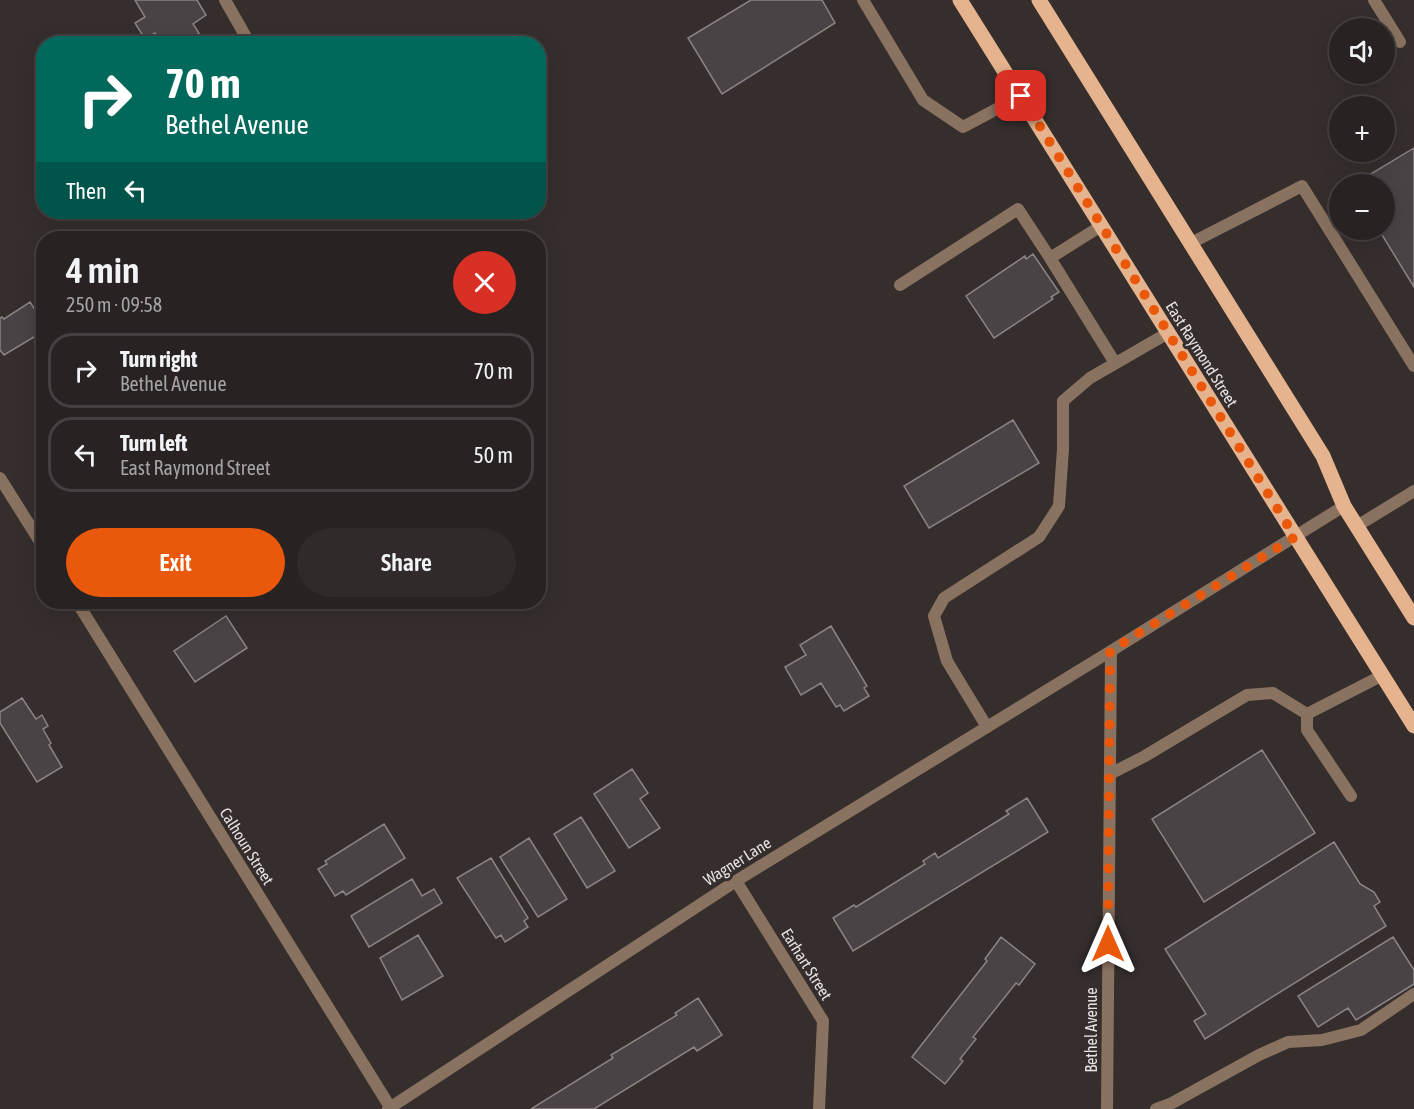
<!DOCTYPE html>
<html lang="en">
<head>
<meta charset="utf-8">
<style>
	body { margin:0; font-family:"Asap Condensed",sans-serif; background:#302a2a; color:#f1f3f6; height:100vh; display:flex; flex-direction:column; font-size:22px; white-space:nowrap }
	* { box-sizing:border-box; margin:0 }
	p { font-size:20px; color:#a5a4a5 }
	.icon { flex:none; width:33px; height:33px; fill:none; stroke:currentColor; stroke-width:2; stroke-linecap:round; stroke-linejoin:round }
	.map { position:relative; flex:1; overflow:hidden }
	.drawer { position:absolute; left:36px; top:231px; width:510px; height:378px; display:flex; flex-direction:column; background:#282222; border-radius:24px; box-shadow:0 6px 24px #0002,0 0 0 2px #443f40 }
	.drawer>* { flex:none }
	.hud { position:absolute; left:36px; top:36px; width:510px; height:183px; border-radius:24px; box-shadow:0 6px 24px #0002,0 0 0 2px #443f40; background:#00695c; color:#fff; overflow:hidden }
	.buttons { position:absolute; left:1329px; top:18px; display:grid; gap:12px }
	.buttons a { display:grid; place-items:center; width:66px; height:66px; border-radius:50%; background:#282222; box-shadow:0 6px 24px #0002,0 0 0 2px #443f40; font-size:30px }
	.pin { position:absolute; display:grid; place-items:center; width:51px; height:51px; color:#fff; margin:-26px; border-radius:12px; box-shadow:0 3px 9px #0006 }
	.me { position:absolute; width:66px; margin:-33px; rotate:0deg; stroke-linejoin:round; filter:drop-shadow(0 0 4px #0008) }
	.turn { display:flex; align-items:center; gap:21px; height:126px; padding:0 30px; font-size:27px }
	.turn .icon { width:78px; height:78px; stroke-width:2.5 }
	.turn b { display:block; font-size:42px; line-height:51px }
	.then { display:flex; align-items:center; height:57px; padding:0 30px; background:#0003; gap:12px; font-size:22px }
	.round { display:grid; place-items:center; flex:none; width:63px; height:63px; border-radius:32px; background:#302a2a }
	.headline { display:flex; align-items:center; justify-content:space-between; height:102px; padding:0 30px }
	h1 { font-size:36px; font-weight:600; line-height:45px }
	.button { display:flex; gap:12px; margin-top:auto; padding:12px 30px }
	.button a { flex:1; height:69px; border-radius:36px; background:#ea580c; color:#fff; font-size:24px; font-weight:600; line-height:69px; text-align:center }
	.button a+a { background:#302a2a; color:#f1f3f6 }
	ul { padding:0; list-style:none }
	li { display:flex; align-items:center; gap:18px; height:75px; margin:0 12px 9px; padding:0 18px; border:3px solid #443f40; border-radius:24px }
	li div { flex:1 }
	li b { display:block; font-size:22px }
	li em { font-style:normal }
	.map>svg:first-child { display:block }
	.building { fill:#494345; stroke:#8b8386; stroke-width:1.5 }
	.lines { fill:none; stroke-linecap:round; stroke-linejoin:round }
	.service { stroke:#8a7260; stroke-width:12 }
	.minor { stroke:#8a7260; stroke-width:12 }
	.tertiary { stroke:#8a7260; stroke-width:12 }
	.primary { stroke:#e5b38e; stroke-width:15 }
	.route { stroke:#ea580c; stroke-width:10; stroke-dasharray:0 18 }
	.labels { text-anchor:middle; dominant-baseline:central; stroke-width:6; stroke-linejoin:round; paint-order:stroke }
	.street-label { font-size:16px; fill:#e8e4e3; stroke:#352e2d }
</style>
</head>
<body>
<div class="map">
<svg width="1414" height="1109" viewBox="0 0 1414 1109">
	<rect width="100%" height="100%" fill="#352e2d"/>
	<path class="building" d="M 135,0 L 197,0 L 206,15 L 193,24 L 199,33 L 185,44 L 162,44 L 155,33 L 145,39 L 135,23 L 145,17 Z
		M 751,0 L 822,0 L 835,23 L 722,94 L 688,38 Z
		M 1414,148 L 1414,287 L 1379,230 L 1384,230 L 1384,184 L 1354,184 Z
		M 1033,254 L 1059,292 L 1051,297 L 1053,299 L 994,338 L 966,296 L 1025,256 L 1026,259 Z
		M 30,302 L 37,313 L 42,310 L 44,313 L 44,331 L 4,355 L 0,350 L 0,318 L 2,317 L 4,319 Z
		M 1013,420 L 1039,463 L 929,528 L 904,486 Z
		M 226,616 L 247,648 L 195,682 L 174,651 Z
		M 831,626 L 867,686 L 864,688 L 869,696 L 844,711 L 840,705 L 836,707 L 821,683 L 801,695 L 785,667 L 806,655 L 800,645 Z
		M 22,698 L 36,719 L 42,715 L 48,726 L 43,729 L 51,743 L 49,745 L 62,767 L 37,782 L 0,723 L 0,712 Z
		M 1262,750 L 1315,833 L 1204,902 L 1152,819 Z
		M 632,769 L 648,793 L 640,799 L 660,828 L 629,848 L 594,794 Z
		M 1027,798 L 1048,832 L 853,951 L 833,918 L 854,905 L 856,907 L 925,864 L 923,861 L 935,853 L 938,858 L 1009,814 L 1006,811 Z
		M 581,817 L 615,871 L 587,888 L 554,834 Z
		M 384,824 L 405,858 L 346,895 L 343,891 L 335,896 L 318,869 L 327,864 L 325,861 Z
		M 529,838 L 567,899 L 538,917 L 500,857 Z
		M 1334,842 L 1360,884 L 1374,892 L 1380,902 L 1374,906 L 1386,926 L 1205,1039 L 1194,1021 L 1206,1014 L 1165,949 Z
		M 491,858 L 528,918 L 524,921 L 528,927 L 505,942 L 501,935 L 496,938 L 457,878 Z
		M 412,879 L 422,896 L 434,889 L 442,903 L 369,947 L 351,916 Z
		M 418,935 L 443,976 L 402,1000 L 380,958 Z
		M 1001,937 L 1035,964 L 1019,985 L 1016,983 L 973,1037 L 976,1039 L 960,1059 L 963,1061 L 945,1084 L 912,1057 L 987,961 L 985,959 Z
		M 1393,937 L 1414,970 L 1414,984 L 1356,1020 L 1348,1008 L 1318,1027 L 1298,996 Z
		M 698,998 L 722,1035 L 697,1051 L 694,1047 L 594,1109 L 531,1109 L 613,1058 L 611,1055 L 677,1015 L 675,1013 Z"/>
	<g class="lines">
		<path class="service" d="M 225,0 L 250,44
			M 863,0 L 923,100 L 963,127 L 1021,96
			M 1374,0 L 1400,42
			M 1191,243 L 1302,186 L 1414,366
			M 1050,258 L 1115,363
			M 900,285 L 1018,209 L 1050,258 L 1101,226
			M 1357,526 L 1414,491
			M 1307,714 L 1307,730 L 1351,796
			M 987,727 L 947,661 L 934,616 L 944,598 L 1039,537 L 1059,506 L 1063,449 L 1063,401 L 1090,378 L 1168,333
			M 1110,774 L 1145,756 L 1247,695 L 1273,693 L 1307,714 L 1381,676
			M 1156,1109 L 1172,1103 L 1259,1055 L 1288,1042 L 1322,1040 L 1361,1030 L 1414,994"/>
		<path class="minor" d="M 0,478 L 44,548
			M 77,602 L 390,1107
			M 736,881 L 823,1021 L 819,1109
			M 388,1109 L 736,881 L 1111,651"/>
		<path class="tertiary" d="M 1107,1109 L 1111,651 L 1344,506"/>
		<path class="primary" d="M 960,0 L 1414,726
			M 1039,0 L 1323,456 L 1344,506 L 1414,618"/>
	</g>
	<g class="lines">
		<path class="route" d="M 1021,96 L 1295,537 L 1110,651 L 1108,944"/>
	</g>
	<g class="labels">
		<g class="street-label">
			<text transform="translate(1202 354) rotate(58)">East Raymond Street</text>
			<text transform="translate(247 846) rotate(58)">Calhoun Street</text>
			<text transform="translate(737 861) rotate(-32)">Wagner Lane</text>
			<text transform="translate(807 964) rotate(58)">Earhart Street</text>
			<text transform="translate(1091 1030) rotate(-90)">Bethel Avenue</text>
		</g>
	</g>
</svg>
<div class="buttons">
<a><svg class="icon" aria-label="sound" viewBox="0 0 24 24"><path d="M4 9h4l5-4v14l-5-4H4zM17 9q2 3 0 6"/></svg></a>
<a>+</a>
<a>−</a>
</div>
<div class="pin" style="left:1021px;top:96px;background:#d93025"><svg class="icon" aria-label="arrive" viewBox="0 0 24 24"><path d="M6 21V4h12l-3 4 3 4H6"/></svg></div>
<svg class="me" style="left:1108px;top:944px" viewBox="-20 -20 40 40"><path d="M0-17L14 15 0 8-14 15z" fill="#ea580c" stroke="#fff" stroke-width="4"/></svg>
<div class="hud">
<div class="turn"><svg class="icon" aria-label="right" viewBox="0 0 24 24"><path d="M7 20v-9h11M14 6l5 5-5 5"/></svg><div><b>70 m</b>Bethel Avenue</div></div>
<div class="then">Then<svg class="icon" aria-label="left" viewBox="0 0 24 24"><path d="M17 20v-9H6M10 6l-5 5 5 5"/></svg></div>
</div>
<section class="drawer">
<div class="headline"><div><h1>4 min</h1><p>250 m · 09:58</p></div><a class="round" style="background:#d93025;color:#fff"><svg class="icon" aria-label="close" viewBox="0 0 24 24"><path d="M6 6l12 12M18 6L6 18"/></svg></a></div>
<ul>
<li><svg class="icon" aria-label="right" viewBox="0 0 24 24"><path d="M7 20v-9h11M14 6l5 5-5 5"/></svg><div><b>Turn right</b><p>Bethel Avenue</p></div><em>70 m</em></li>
<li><svg class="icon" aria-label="left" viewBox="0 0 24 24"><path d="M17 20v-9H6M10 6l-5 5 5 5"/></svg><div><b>Turn left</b><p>East Raymond Street</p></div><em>50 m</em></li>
</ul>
<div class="button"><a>Exit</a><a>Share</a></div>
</section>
</div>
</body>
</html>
